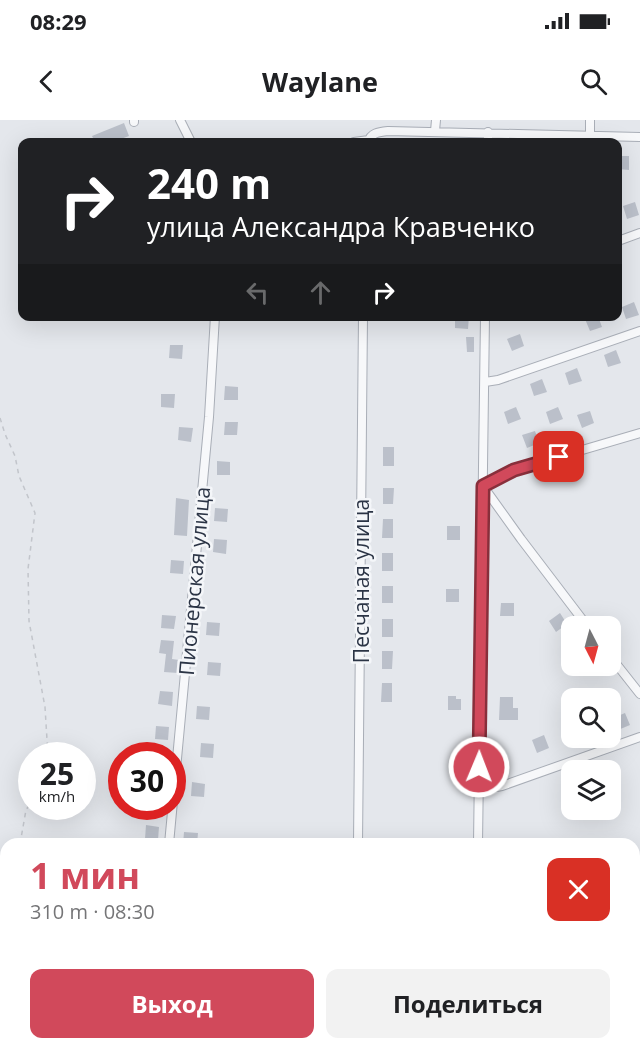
<!DOCTYPE html>
<html lang="ru">
<head>
<meta charset="utf-8">
<style>
	body { margin:0; font-family:"Open Sans",sans-serif; background:#f2f2f2; color:#202124; height:100vh; display:flex; flex-direction:column; font-size:22px; white-space:nowrap }
	* { box-sizing:border-box; margin:0 }
	p { font-size:20px; color:#757577 }
	.icon { flex:none; width:33px; height:33px; fill:none; stroke:currentColor; stroke-width:2; stroke-linecap:round; stroke-linejoin:round }
	.map { position:relative; flex:1; overflow:hidden }
	.details { position:absolute; left:0px; top:718px; width:640px; height:212px; display:flex; flex-direction:column; background:#fff; border-radius:18px 18px 0 0; box-shadow:0 6px 24px #0002 }
	.details>* { flex:none }
	.top-card { position:absolute; left:18px; top:18px; width:604px; height:183px; border-radius:12px; box-shadow:0 6px 24px #0002; background:#202124; color:#fff; overflow:hidden }
	.needle { width:39px; rotate:174deg }
	.fabs { position:absolute; left:561px; top:496px; display:grid; gap:12px }
	.fabs a { display:grid; place-items:center; width:60px; height:60px; border-radius:12px; background:#fff; box-shadow:0 6px 24px #0002; font-size:30px }
	.speed { position:absolute; left:18px; top:622px; display:flex; gap:12px; font-size:30px; font-weight:700; text-align:center }
	.speed>* { display:grid; place-content:center; width:78px; height:78px; border-radius:50%; background:#fff; box-shadow:0 6px 24px #0002; line-height:1 }
	.speed small { font-size:15px; font-weight:400 }
	.speed .limit { border:9px solid #d22; background:#fff; color:#111 }
	.pin { position:absolute; display:grid; place-items:center; width:51px; height:51px; color:#fff; margin:-26px; border-radius:12px; box-shadow:0 3px 9px #0006 }
	.me { position:absolute; width:66px; margin:-33px; rotate:1deg; stroke-linejoin:round; filter:drop-shadow(0 0 4px #0008) }
	.turn { display:flex; align-items:center; gap:21px; height:126px; padding:0 30px; font-size:27px }
	.turn .icon { width:78px; height:78px; stroke-width:2.5 }
	.turn b { display:block; font-size:42px; line-height:51px }
	.lanes { display:flex; align-items:center; height:57px; padding:0 30px; background:#0003; justify-content:center; gap:30px; direction:ltr }
	.lanes .off { opacity:.35 }
	.round { display:grid; place-items:center; flex:none; width:63px; height:63px; border-radius:12px; background:#f2f2f2 }
	.headline { display:flex; align-items:center; justify-content:space-between; height:102px; padding:0 30px }
	h1 { font-size:36px; font-weight:700; line-height:45px; color:#d1495b }
	.cta { display:flex; gap:12px; margin-top:auto; padding:12px 30px }
	.cta a { flex:1; height:69px; border-radius:12px; background:#d1495b; color:#fff; font-size:24px; font-weight:700; line-height:69px; text-align:center }
	.cta a+a { background:#f2f2f2; color:#202124 }
	.status { display:flex; justify-content:space-between; align-items:center; height:42px; padding:0 30px; background:#fff; direction:ltr }
	.status svg { height:16px; fill:currentColor }
	header { display:flex; justify-content:space-between; align-items:center; height:78px; padding:0 30px; background:#fff; font-size:27px; font-weight:700 }
	.map>svg:first-child { display:block }
	.building { fill:#bbc0ca }
	.lines { fill:none; stroke-linecap:round; stroke-linejoin:round }
	.minor-casing { stroke:#a9aeb7; stroke-width:10 }
	.path { stroke:#c2c5cb; stroke-width:1.5; stroke-dasharray:4.5 4.5; stroke-linecap:butt }
	.minor { stroke:#f7f8fa; stroke-width:8 }
	.route-casing { stroke:#882f3b; stroke-width:15 }
	.route { stroke:#d1495b; stroke-width:10 }
	.labels { text-anchor:middle; dominant-baseline:central; stroke-width:5; stroke-linejoin:round; paint-order:stroke }
	.street-label { font-size:21px; fill:#2b3445; stroke:#f4f6f9 }
</style>
</head>
<body>
<div class="status"><b>08:29</b><svg viewBox="0 0 49 12"><path d="M0 12V9h3v3zM5 12V6h3v6zM10 12V3h3v9zM15 12V0h3v12zM26 1h20v11H26zM47 4h2v5h-2z"/></svg></div>
<header><svg class="icon" aria-label="back" viewBox="0 0 24 24"><path d="M15 5l-7 7 7 7"/></svg>Waylane<svg class="icon" aria-label="search" viewBox="0 0 24 24"><circle cx="10" cy="10" r="6"/><path d="M15 15l6 6"/></svg></header>
<div class="map">
<svg width="640" height="929" viewBox="0 0 640 929">
	<rect width="100%" height="100%" fill="#e4e7ec"/>
	<path class="building" d="M 124,3 L 129,16 L 113,22 L 95,22 L 92,16 Z
		M 618,36 L 629,36 L 629,50 L 618,49 Z
		M 635,82 L 639,95 L 627,99 L 623,86 Z
		M 634,182 L 639,195 L 626,199 L 622,187 Z
		M 455,196 L 469,196 L 468,209 L 455,208 Z
		M 592,196 L 598,196 L 602,207 L 590,211 L 585,199 Z
		M 520,214 L 524,226 L 512,231 L 507,219 Z
		M 466,217 L 474,217 L 474,232 L 467,232 Z
		M 170,225 L 183,225 L 182,239 L 169,238 Z
		M 616,230 L 621,243 L 608,247 L 604,235 Z
		M 577,248 L 582,261 L 569,265 L 565,253 Z
		M 542,259 L 547,272 L 534,276 L 530,264 Z
		M 225,266 L 238,267 L 238,280 L 224,280 Z
		M 161,274 L 175,274 L 174,288 L 161,287 Z
		M 516,287 L 521,299 L 508,304 L 504,292 Z
		M 558,287 L 563,299 L 550,304 L 546,292 Z
		M 590,291 L 594,303 L 582,308 L 577,295 Z
		M 225,302 L 238,302 L 237,315 L 224,315 Z
		M 179,307 L 193,308 L 191,322 L 178,320 Z
		M 535,311 L 539,323 L 527,328 L 522,315 Z
		M 383,327 L 394,327 L 394,346 L 383,346 Z
		M 217,341 L 230,342 L 230,355 L 217,355 Z
		M 383,368 L 394,368 L 393,384 L 383,384 Z
		M 176,378 L 189,380 L 187,416 L 174,415 Z
		M 215,388 L 228,389 L 227,402 L 214,401 Z
		M 383,399 L 393,399 L 393,418 L 382,418 Z
		M 447,406 L 460,406 L 460,420 L 447,420 Z
		M 214,419 L 227,420 L 226,434 L 213,432 Z
		M 382,433 L 393,433 L 393,451 L 382,451 Z
		M 171,440 L 184,441 L 183,454 L 170,453 Z
		M 382,466 L 393,466 L 393,483 L 382,483 Z
		M 446,469 L 459,469 L 459,482 L 446,482 Z
		M 501,483 L 514,483 L 514,496 L 500,496 Z
		M 560,493 L 567,504 L 556,512 L 549,501 Z
		M 162,495 L 176,496 L 174,509 L 161,508 Z
		M 382,499 L 393,499 L 393,517 L 382,517 Z
		M 207,502 L 220,503 L 219,516 L 206,515 Z
		M 161,520 L 174,521 L 172,539 L 179,540 L 178,553 L 164,552 L 166,534 L 159,533 Z
		M 382,531 L 393,531 L 392,549 L 382,549 Z
		M 208,542 L 221,543 L 220,556 L 207,555 Z
		M 382,563 L 392,563 L 392,582 L 381,582 Z
		M 160,571 L 173,572 L 172,586 L 158,584 Z
		M 448,576 L 456,576 L 456,579 L 461,579 L 461,590 L 448,590 Z
		M 500,577 L 513,577 L 513,588 L 518,588 L 518,600 L 499,600 Z
		M 197,586 L 210,587 L 209,600 L 196,599 Z
		M 625,593 L 630,605 L 618,610 L 613,598 Z
		M 156,606 L 169,607 L 168,620 L 155,619 Z
		M 544,615 L 549,628 L 537,633 L 532,620 Z
		M 201,623 L 214,624 L 213,638 L 200,637 Z
		M 192,662 L 205,664 L 204,677 L 191,676 Z
		M 146,705 L 159,707 L 158,720 L 145,719 Z
		M 184,712 L 198,713 L 197,724 L 183,724 Z"/>
	<g class="lines">
		<g class="minor-casing">
			<path id="minor" d="M 134,0 L 134,2
				M 180,0 L 191,22
				M 590,0 L 590,16
				M 435,11 L 436,0
				M 354,22 L 369,20
				M 368,22 C 371,13 378,12 388,11 L 640,17
				M 488,22 L 488,12
				M 618,121 L 640,113
				M 485,262 L 498,260 L 640,211
				M 588,507 L 521,419 L 483,366 L 514,350 L 640,313
				M 610,536 L 640,574
				M 479,670 L 502,666 L 640,617
				M 169,724 L 209,297 L 215,196
				M 358,724 L 363,196
				M 478,724 L 485,196
				M 152,929 L 153,924
				M 356,929 L 356,924
				M 475,929 L 475,924"/>
		</g>
		<path class="path" d="M 0,298 L 5,314 L 15,336 L 19,356 L 35,393 L 28,449 L 29,501 L 45,587 L 48,636
			M 20,724 L 26,690 L 32,681"/>
		<use href="#minor" class="minor"/>
	</g>
	<g class="lines">
		<g class="route-casing">
			<path id="route" d="M 479,647 L 483,366 L 514,350 L 559,337"/>
		</g>
		<use href="#route" class="route"/>
	</g>
	<g class="labels">
		<g class="street-label">
			<text transform="translate(194 461) rotate(-85)">Пионерская улица</text>
			<text transform="translate(361 461) rotate(-90)">Песчаная улица</text>
		</g>
	</g>
</svg>
<div class="fabs">
<a><svg class="needle" viewBox="-14 -14 28 28"><path d="M0-13l5 13h-10z" fill="#e53935"/><path d="M0 13l5-13h-10z" fill="#757577"/></svg></a>
<a><svg class="icon" aria-label="search" viewBox="0 0 24 24"><circle cx="10" cy="10" r="6"/><path d="M15 15l6 6"/></svg></a>
<a><svg class="icon" aria-label="layers" viewBox="0 0 24 24"><path d="M12 4l9 5-9 5-9-5zM3 14l9 5 9-5"/></svg></a>
</div>
<div class="speed"><div>25<small>km/h</small></div><div class="limit">30</div></div>
<div class="pin" style="left:559px;top:337px;background:#d93025"><svg class="icon" aria-label="arrive" viewBox="0 0 24 24"><path d="M6 21V4h12l-3 4 3 4H6"/></svg></div>
<svg class="me" style="left:479px;top:647px" viewBox="-20 -20 40 40"><circle r="17" fill="#d1495b" stroke="#fff" stroke-width="3"/><path d="M0-11L8 9 0 5-8 9z" fill="#fff"/></svg>
<div class="top-card">
<div class="turn"><svg class="icon" aria-label="right" viewBox="0 0 24 24"><path d="M7 20v-9h11M14 6l5 5-5 5"/></svg><div><b>240 m</b>улица Александра Кравченко</div></div>
<div class="lanes"><svg class="icon off" aria-label="left" viewBox="0 0 24 24"><path d="M17 20v-9H6M10 6l-5 5 5 5"/></svg><svg class="icon off" aria-label="ahead" viewBox="0 0 24 24"><path d="M12 20V5M6 11l6-6 6 6"/></svg><svg class="icon" aria-label="right" viewBox="0 0 24 24"><path d="M7 20v-9h11M14 6l5 5-5 5"/></svg></div>
</div>
<section class="details">
<div class="headline"><div><h1>1 мин</h1><p>310 m · 08:30</p></div><a class="round" style="background:#d93025;color:#fff"><svg class="icon" aria-label="close" viewBox="0 0 24 24"><path d="M6 6l12 12M18 6L6 18"/></svg></a></div>
<div class="cta"><a>Выход</a><a>Поделиться</a></div>
</section>
</div>
</body>
</html>
